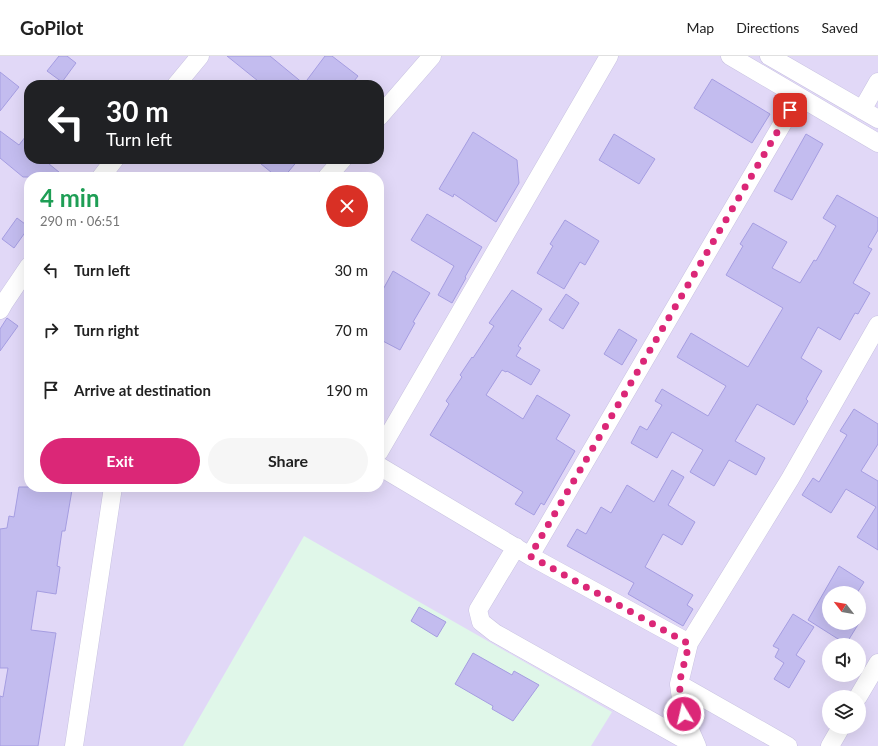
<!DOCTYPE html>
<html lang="en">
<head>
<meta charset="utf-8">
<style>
	body { margin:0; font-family:Lato,sans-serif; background:#f6f6f6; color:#222; height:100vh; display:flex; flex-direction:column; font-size:15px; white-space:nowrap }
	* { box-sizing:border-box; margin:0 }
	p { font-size:13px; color:#767676 }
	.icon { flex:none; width:22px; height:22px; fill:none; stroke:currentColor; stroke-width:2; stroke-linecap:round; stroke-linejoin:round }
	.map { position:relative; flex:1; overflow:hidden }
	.panel { position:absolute; left:24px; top:116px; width:360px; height:320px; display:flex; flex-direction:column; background:#fff; border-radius:16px; box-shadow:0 4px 16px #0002 }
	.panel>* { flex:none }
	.hud { position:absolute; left:24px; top:24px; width:360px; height:84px; border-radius:16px; box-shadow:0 4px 16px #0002; background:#202124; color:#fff; overflow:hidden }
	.needle { width:26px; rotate:301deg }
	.controls { position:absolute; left:822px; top:530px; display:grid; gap:8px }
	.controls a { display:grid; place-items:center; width:44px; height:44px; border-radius:50%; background:#fff; box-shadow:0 4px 16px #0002; font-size:20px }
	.pin { position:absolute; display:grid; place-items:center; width:34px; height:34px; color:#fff; margin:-17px; border-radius:8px; box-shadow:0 2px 6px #0006 }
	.me { position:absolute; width:44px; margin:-22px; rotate:351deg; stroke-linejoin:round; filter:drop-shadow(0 0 3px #0008) }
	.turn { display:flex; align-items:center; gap:14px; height:84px; padding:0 16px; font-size:18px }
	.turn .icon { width:52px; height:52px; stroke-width:2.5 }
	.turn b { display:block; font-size:28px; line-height:34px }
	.round { display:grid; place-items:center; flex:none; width:42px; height:42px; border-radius:21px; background:#f6f6f6 }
	.summary { display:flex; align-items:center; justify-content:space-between; height:68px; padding:0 16px }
	h1 { font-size:24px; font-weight:700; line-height:30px; color:#1e9e55 }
	.action { display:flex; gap:8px; margin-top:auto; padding:8px 16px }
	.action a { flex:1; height:46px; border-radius:24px; background:#db2777; color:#fff; font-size:16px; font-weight:700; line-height:46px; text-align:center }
	.action a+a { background:#f6f6f6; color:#222 }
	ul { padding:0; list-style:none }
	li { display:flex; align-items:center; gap:12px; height:60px; padding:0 16px }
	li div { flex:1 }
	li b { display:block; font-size:15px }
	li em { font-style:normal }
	header { display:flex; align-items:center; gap:24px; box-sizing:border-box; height:56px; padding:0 20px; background:#fff; border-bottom:1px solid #e0e0e0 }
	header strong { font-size:19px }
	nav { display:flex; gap:22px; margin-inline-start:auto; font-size:14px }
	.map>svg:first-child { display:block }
	.residential { fill:#e1d8f7; fill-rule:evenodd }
	.education { fill:#e0f7e9 }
	.building { fill:#c3bcef; stroke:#a59de1 }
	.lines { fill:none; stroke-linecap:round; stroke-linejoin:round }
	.street-casing { stroke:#c8c2e1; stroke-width:19 }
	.street { stroke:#fff; stroke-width:18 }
	.route { stroke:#db2777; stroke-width:7; stroke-dasharray:0 12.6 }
</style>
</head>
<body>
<header>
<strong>GoPilot</strong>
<nav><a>Map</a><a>Directions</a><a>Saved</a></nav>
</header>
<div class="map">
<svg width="878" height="690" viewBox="0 0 878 690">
	<rect width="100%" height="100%" fill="#ebe3fb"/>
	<path class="residential" d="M 0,0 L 878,0 L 878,690 L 0,690 ZM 29,29 L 379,29 L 379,103 L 29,103 ZM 29,121 L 379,121 L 379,431 L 29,431 ZM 829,537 L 859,537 L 859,567 L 829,567 ZM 829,589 L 859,589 L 859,619 L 829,619 ZM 829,641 L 859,641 L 859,671 L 829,671 Z"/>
	<path class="education" d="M 304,480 L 612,656 L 591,690 L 183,690 Z"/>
	<path class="building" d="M 59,0 L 67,0 L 76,7 L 62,26 L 47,15 Z
		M 227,0 L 270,0 L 304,28 L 325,0 L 332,0 L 358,20 L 351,29 L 263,29 Z
		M 0,16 L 19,31 L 0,55 Z
		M 712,23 L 770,58 L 752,87 L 694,52 Z
		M 0,75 L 19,89 L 29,76 L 29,103 L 43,103 L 65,121 L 23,121 L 0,102 Z
		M 473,76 L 517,104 L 519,127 L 496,166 L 454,138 L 453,141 L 439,133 Z
		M 614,78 L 655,103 L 639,128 L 599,104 Z
		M 806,78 L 823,88 L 792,144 L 774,135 Z
		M 255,103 L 299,103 L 284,121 L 277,121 Z
		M 837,139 L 878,162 L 878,174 L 868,191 L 872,193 L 853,227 L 870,237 L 858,258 L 855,257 L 840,284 L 818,271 L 801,302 L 822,315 L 806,343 L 808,345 L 794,369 L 757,348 L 735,385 L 765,402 L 756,419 L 729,404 L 714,430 L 690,416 L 703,394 L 672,376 L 657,402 L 631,387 L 640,370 L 647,374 L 662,349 L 655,345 L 662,333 L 708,360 L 726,330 L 677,301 L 691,277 L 748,311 L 783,252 L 726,219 L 743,190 L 740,188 L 753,167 L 787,186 L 772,212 L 800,227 L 814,204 L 816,205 L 836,170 L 823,162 Z
		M 427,158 L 482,191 L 465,221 L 466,222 L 452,247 L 438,239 L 454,210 L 411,184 Z
		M 17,162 L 29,171 L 14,192 L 2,183 Z
		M 565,164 L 599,185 L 585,209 L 580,206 L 564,233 L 537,217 L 553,190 L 550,188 Z
		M 393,215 L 430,237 L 413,266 L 415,267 L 400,294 L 379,283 L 379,241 Z
		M 512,234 L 542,253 L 518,290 L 521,292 L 516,300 L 540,314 L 531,329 L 507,315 L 506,316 L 502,314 L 486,339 L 523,363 L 537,339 L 570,359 L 556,383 L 575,395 L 544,449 L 541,447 L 534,459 L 515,448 L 523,436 L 430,379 L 449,348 L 446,345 L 462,321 L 460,319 L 472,301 L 473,302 L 494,270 L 489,267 Z
		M 566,238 L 579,247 L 563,273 L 549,264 Z
		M 7,262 L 18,270 L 0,295 L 0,273 Z
		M 619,273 L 637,284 L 622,309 L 604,298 Z
		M 854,353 L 878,368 L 878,388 L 861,415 L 878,425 L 878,494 L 857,481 L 876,451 L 846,433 L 831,457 L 802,439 L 813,422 L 819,426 L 847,379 L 840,375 Z
		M 672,414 L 684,421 L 668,449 L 695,466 L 682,489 L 663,478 L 645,511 L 693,539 L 687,549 L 693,553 L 683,570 L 628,538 L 634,527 L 567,490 L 577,473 L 586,478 L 601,451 L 611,457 L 627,429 L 654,446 Z
		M 19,431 L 57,431 L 57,432 L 72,434 L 65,475 L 62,475 L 57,510 L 60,511 L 56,538 L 37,535 L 31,574 L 56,577 L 38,690 L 0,690 L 0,640 L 3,641 L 8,612 L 0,612 L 0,473 L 7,472 L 9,460 L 14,461 Z
		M 839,510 L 864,526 L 857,537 L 829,537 L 829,567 L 859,567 L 846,588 L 808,564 Z
		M 419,551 L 446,566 L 437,581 L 411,565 Z
		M 793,558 L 814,571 L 796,599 L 805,605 L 789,632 L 774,623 L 784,607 L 775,601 L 779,593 L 773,590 Z
		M 473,597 L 512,619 L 514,615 L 539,629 L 513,665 L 492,653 L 493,650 L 455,628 Z"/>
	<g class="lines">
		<g class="street-casing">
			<path id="street" d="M 730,0 L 878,87
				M 769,0 L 878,63
				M 176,29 L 200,0
				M 862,54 L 878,26
				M 379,61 L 432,0
				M 101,121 L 115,103
				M 327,121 L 343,103
				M 0,254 L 4,247 L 29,210
				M 379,396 L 609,0
				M 379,410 L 530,500 L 689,587 L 679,628 L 788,690
				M 516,491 L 478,554 L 481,566 L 495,577 L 696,690
				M 530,500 L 798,41
				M 689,587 L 790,423 L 878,269
				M 679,628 L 683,658 L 697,690
				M 858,641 L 878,607
				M 74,690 L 113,431
				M 830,690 L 841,671"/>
		</g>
		<use href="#street" class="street"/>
	</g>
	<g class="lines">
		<path class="route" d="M 684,658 L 679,628 L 689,588 L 530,500 L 790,54"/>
	</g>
</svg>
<div class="controls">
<a><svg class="needle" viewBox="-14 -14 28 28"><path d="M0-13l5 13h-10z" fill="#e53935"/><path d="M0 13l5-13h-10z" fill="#767676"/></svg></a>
<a><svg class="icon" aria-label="sound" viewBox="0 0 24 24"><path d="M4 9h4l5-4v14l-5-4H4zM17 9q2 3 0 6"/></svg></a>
<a><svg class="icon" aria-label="layers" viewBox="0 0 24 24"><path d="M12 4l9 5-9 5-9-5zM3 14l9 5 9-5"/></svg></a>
</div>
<div class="pin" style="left:790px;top:54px;background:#d93025"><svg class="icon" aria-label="arrive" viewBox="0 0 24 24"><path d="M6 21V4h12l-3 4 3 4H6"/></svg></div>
<svg class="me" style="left:684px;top:658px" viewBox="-20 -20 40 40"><circle r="17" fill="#db2777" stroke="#fff" stroke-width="3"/><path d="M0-11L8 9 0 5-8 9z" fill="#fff"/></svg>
<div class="hud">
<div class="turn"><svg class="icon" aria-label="left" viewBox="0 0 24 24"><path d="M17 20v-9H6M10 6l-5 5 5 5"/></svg><div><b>30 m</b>Turn left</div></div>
</div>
<section class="panel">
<div class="summary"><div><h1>4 min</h1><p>290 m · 06:51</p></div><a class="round" style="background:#d93025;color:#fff"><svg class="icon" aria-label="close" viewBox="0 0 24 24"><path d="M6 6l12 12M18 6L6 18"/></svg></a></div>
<ul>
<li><svg class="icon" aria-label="left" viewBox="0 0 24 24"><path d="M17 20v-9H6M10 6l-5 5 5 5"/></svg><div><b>Turn left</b></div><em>30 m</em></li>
<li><svg class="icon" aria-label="right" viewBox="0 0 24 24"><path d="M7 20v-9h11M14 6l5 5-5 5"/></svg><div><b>Turn right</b></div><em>70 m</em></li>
<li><svg class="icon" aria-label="arrive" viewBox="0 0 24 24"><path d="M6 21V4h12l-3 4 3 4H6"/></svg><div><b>Arrive at destination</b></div><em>190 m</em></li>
</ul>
<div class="action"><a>Exit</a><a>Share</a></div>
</section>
</div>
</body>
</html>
